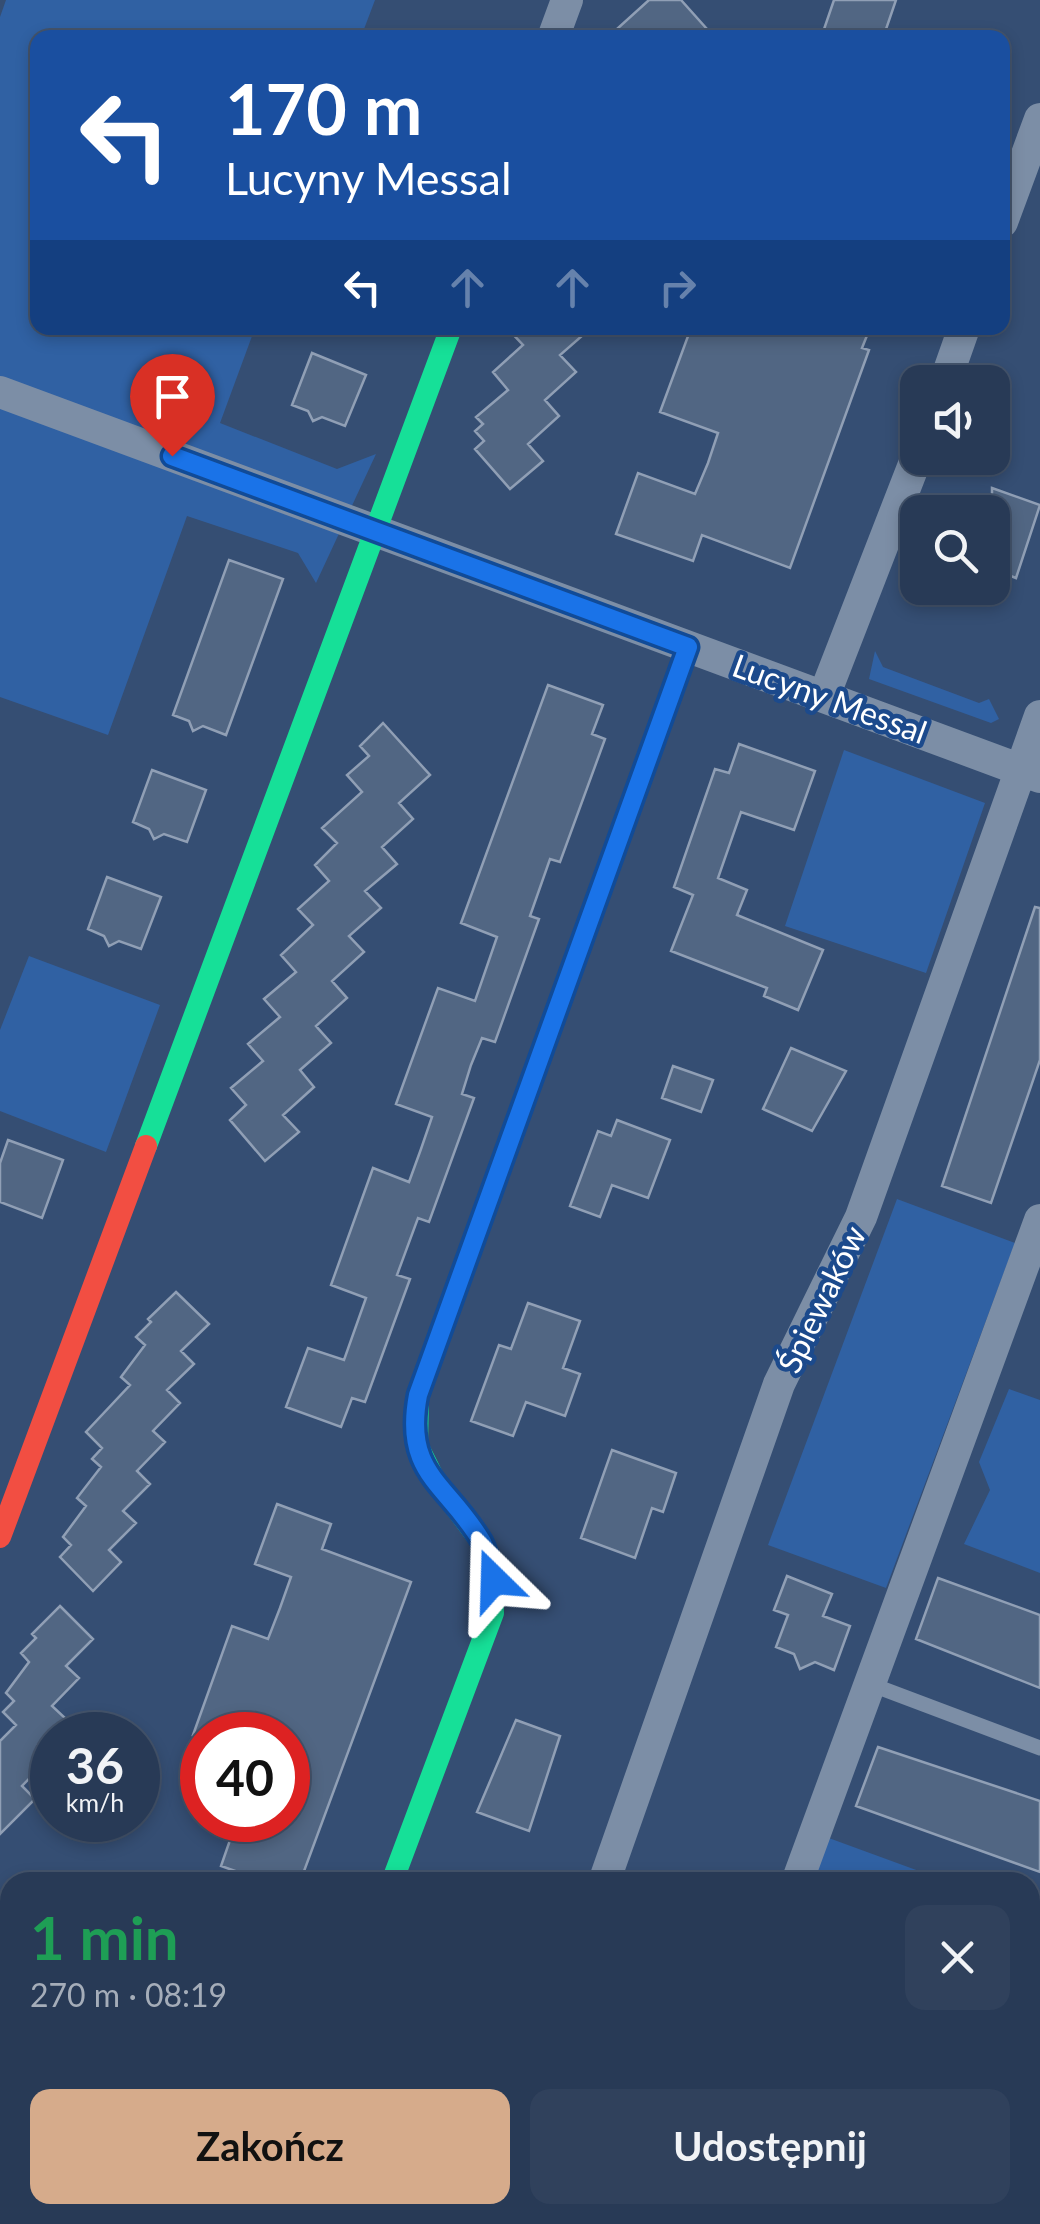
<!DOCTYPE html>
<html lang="pl">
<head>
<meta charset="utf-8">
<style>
	body { margin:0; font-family:Lato,sans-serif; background:#30415c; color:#f1f3f6; height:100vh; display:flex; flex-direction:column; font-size:38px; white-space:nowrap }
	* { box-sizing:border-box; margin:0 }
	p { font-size:32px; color:#a5adb9 }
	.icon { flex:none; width:55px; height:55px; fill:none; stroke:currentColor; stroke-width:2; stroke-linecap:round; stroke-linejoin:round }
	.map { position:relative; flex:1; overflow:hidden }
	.drawer { position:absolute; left:0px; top:1872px; width:1040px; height:352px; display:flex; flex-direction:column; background:#283a56; border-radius:30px 30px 0 0; box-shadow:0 5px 15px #0003,0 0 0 2px #44546c }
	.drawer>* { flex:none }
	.top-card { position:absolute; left:30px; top:30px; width:980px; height:305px; border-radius:20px; box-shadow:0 5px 15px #0003,0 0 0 2px #44546c; background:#1a4fa0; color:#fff; overflow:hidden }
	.controls { position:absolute; left:900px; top:365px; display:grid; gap:20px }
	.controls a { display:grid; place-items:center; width:110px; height:110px; border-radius:20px; background:#283a56; box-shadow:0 5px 15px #0003,0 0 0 2px #44546c; font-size:50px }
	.speed { position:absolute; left:30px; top:1712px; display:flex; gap:20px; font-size:50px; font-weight:700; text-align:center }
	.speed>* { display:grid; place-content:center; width:130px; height:130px; border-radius:50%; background:#283a56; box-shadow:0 5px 15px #0003,0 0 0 2px #44546c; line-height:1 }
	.speed small { font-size:25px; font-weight:400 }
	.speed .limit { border:15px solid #d22; background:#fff; color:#111 }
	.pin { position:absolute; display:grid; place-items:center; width:85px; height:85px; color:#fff; margin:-102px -42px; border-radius:50% 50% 50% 0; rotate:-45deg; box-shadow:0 0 10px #0007 }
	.pin .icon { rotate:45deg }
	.me { position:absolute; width:110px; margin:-55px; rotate:338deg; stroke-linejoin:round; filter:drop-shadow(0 0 8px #0008) }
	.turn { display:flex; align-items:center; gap:35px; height:210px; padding:0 30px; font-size:45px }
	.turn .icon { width:130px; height:130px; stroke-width:2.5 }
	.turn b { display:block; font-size:70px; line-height:85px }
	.lanes { display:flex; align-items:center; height:95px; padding:0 30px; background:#0003; justify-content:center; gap:50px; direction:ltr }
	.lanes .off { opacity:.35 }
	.round { display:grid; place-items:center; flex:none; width:105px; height:105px; border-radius:20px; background:#30415c }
	.head { display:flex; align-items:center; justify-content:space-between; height:170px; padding:0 30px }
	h1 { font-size:60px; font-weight:700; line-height:75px; color:#1e9e55 }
	.action { display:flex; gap:20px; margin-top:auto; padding:20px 30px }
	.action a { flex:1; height:115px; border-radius:20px; background:#d6ab8b; color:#111; font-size:40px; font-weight:700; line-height:115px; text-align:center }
	.action a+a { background:#30415c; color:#f1f3f6 }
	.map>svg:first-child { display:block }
	.green { fill:#3061a3 }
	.building { fill:#516683; stroke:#909fb5; stroke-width:2.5 }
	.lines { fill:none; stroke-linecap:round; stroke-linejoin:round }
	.lane { stroke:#7c8ea6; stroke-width:15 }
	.street { stroke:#7c8ea6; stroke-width:32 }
	.fast { stroke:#16e098; stroke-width:22 }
	.slow { stroke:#ffcf43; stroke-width:22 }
	.jam { stroke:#f24e42; stroke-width:22 }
	.route-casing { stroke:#114b97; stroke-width:25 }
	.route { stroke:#1a73e8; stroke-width:18 }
	.labels { text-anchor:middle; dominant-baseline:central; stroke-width:9; stroke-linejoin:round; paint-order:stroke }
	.street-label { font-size:32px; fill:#fff; stroke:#1c4a8c }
</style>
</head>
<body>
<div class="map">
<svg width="1040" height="2224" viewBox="0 0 1040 2224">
	<rect width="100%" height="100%" fill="#354e73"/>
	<path class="green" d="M 6,0 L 375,0 L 361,37 L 38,38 L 38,328 L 255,328 L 220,423 L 337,469 L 376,454 L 316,583 L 298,553 L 187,516 L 108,735 L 0,697 L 0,17 Z
		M 875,651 L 883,667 L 979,703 L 989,699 L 999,719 L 991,723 L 869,679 Z
		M 844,750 L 985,803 L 926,973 L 785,926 Z
		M 29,956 L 160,1005 L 106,1152 L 0,1111 L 0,1030 Z
		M 897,1199 L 1015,1243 L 886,1588 L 768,1545 Z
		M 1009,1389 L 1040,1400 L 1040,1573 L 964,1544 L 990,1490 L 979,1462 Z
		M 826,1837 L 949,1882 L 809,1882 Z
		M 1030,1912 L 1040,1916 L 1040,2224 L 683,2224 L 686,2215 L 1030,2215 Z
		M 297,2215 L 468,2215 L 465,2224 L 294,2224 Z"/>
	<path class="building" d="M 649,0 L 681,0 L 715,38 L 607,38 Z
		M 834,0 L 896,0 L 883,38 L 821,38 Z
		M 507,328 L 591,328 L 560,355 L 576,372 L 545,400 L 559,416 L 528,444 L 543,461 L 510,489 L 475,449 L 484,441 L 475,431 L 483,424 L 476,417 L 508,390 L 493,372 L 523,345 Z
		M 691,328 L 870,328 L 862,348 L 869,350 L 790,568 L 702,535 L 693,561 L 616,534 L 638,473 L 695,494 L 708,463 L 718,433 L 660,412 Z
		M 312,353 L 366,375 L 345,426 L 322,417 L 313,421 L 308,411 L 292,405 Z
		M 992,488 L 1040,505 L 1016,578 L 992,569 Z
		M 229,560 L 283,579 L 226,735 L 203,726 L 193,731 L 189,721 L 173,715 Z
		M 548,685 L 603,705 L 592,734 L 605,739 L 560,862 L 550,859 L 530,916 L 539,919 L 495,1042 L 482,1038 L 471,1065 L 462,1094 L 474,1098 L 429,1222 L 418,1218 L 397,1275 L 410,1279 L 365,1402 L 352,1398 L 341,1427 L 286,1407 L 308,1348 L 344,1360 L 366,1298 L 331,1285 L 373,1168 L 409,1182 L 421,1149 L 432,1117 L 396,1104 L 438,988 L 475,1001 L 497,937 L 461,923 Z
		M 383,723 L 430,775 L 399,803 L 413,819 L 382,847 L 397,864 L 365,891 L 381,908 L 349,936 L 364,952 L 332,981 L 347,998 L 316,1026 L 331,1043 L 300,1070 L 314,1087 L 283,1115 L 299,1132 L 265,1161 L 230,1120 L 246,1105 L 231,1088 L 263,1061 L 248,1044 L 280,1017 L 264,999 L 296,972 L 281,955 L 313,925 L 298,909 L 329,881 L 315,865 L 337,843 L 322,828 L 362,792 L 347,775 L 369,756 L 360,746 Z
		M 739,744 L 815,771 L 794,830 L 741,812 L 718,878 L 747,890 L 737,915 L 823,950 L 798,1010 L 764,996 L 767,988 L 671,951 L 693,895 L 674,887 L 715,769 L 729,773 Z
		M 152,770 L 206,790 L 187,842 L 164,834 L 154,839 L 149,829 L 133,822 Z
		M 107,877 L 161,897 L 141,949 L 119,941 L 109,946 L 104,936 L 88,929 Z
		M 1035,907 L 1040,908 L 1040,1060 L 991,1203 L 942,1186 Z
		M 791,1048 L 846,1071 L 812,1131 L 763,1109 Z
		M 673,1066 L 713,1080 L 701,1112 L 662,1098 Z
		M 617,1120 L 670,1140 L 648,1198 L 612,1185 L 600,1217 L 570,1206 L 598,1131 L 611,1136 Z
		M 8,1140 L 63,1160 L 42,1218 L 0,1202 L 0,1163 Z
		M 176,1292 L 209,1324 L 181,1351 L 194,1364 L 167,1390 L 180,1403 L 153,1431 L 165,1442 L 137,1471 L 150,1484 L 123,1511 L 136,1523 L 109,1550 L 121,1562 L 93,1591 L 60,1557 L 71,1545 L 63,1537 L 86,1506 L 77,1498 L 101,1467 L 92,1459 L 102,1448 L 86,1432 L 130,1385 L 121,1377 L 145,1345 L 136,1337 L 151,1322 L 148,1319 Z
		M 528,1303 L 580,1321 L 563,1368 L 580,1374 L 565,1416 L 526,1402 L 513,1436 L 471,1421 L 499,1345 L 511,1349 Z
		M 612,1450 L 676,1473 L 663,1512 L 652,1508 L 635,1558 L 581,1538 Z
		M 277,1504 L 331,1524 L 322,1549 L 411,1582 L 300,1882 L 266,1882 L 221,1866 L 237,1820 L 288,1820 L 288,1735 L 193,1735 L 232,1626 L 268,1639 L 280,1608 L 291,1577 L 255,1564 Z
		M 787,1576 L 832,1594 L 823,1616 L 850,1626 L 834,1670 L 815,1662 L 800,1669 L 794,1654 L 776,1647 L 788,1615 L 774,1610 Z
		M 938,1578 L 1040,1615 L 1040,1688 L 916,1639 Z
		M 60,1606 L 93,1639 L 66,1666 L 79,1678 L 52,1706 L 65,1718 L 38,1745 L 50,1757 L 22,1786 L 35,1799 L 0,1834 L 0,1741 L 16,1725 L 3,1712 L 14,1701 L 6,1693 L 29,1662 L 21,1653 L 36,1638 L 32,1634 Z
		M 516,1720 L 560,1736 L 529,1831 L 477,1812 Z
		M 878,1747 L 1040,1801 L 1040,1872 L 856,1806 Z"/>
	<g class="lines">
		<path class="lane" d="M 870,1684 L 1040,1748"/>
		<path class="street" d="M 553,38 L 567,0
			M 1002,222 L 1040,119
			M 945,382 L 964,328
			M 0,392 L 1040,777
			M 824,696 L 918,454
			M 604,1882 L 779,1384 L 861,1217 L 1040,716
			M 797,1882 L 1040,1220
			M 265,2224 L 268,2215
			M 481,2224 L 484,2215
			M 670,2224 L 674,2215"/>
		<path class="fast" d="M 146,1146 L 451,328
			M 392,1882 L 493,1613 L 491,1569 L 483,1544 L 433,1477 L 417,1445 L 418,1395 L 497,1176"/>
		<path class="slow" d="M 497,1176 L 688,647"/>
		<path class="jam" d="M 0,1537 L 146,1146"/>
	</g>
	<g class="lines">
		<g class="route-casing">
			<path id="route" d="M 172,456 L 688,647 L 418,1395 C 403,1474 447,1483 482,1542 C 488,1553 491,1568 494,1580"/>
		</g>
		<use href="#route" class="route"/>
	</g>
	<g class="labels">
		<g class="street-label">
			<text transform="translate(830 698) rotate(20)">Lucyny Messal</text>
			<text transform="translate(821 1299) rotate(-64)">Śpiewaków</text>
		</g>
	</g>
</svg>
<div class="controls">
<a><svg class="icon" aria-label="sound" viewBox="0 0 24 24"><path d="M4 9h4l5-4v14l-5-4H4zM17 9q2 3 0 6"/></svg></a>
<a><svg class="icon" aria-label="search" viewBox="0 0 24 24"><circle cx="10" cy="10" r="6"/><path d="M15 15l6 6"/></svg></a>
</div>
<div class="speed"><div>36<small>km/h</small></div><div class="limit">40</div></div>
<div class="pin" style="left:172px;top:456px;background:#d93025"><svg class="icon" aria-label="arrive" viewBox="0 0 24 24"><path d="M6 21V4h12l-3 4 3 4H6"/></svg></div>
<svg class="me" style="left:494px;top:1580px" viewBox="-20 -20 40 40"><path d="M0-17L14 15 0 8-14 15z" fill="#1a73e8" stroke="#fff" stroke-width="4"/></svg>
<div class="top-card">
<div class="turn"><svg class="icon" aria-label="left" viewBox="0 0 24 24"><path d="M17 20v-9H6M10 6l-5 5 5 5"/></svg><div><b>170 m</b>Lucyny Messal</div></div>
<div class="lanes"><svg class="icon" aria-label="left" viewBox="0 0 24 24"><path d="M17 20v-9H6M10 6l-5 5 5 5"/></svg><svg class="icon off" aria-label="ahead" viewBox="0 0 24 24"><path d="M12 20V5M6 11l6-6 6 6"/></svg><svg class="icon off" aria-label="ahead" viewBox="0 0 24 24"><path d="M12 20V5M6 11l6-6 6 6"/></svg><svg class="icon off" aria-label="right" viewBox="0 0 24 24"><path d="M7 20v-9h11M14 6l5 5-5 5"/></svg></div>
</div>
<section class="drawer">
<div class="head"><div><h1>1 min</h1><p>270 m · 08:19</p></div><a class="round"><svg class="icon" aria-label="close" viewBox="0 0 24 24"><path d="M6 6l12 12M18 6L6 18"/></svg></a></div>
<div class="action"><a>Zakończ</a><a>Udostępnij</a></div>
</section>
</div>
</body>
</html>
